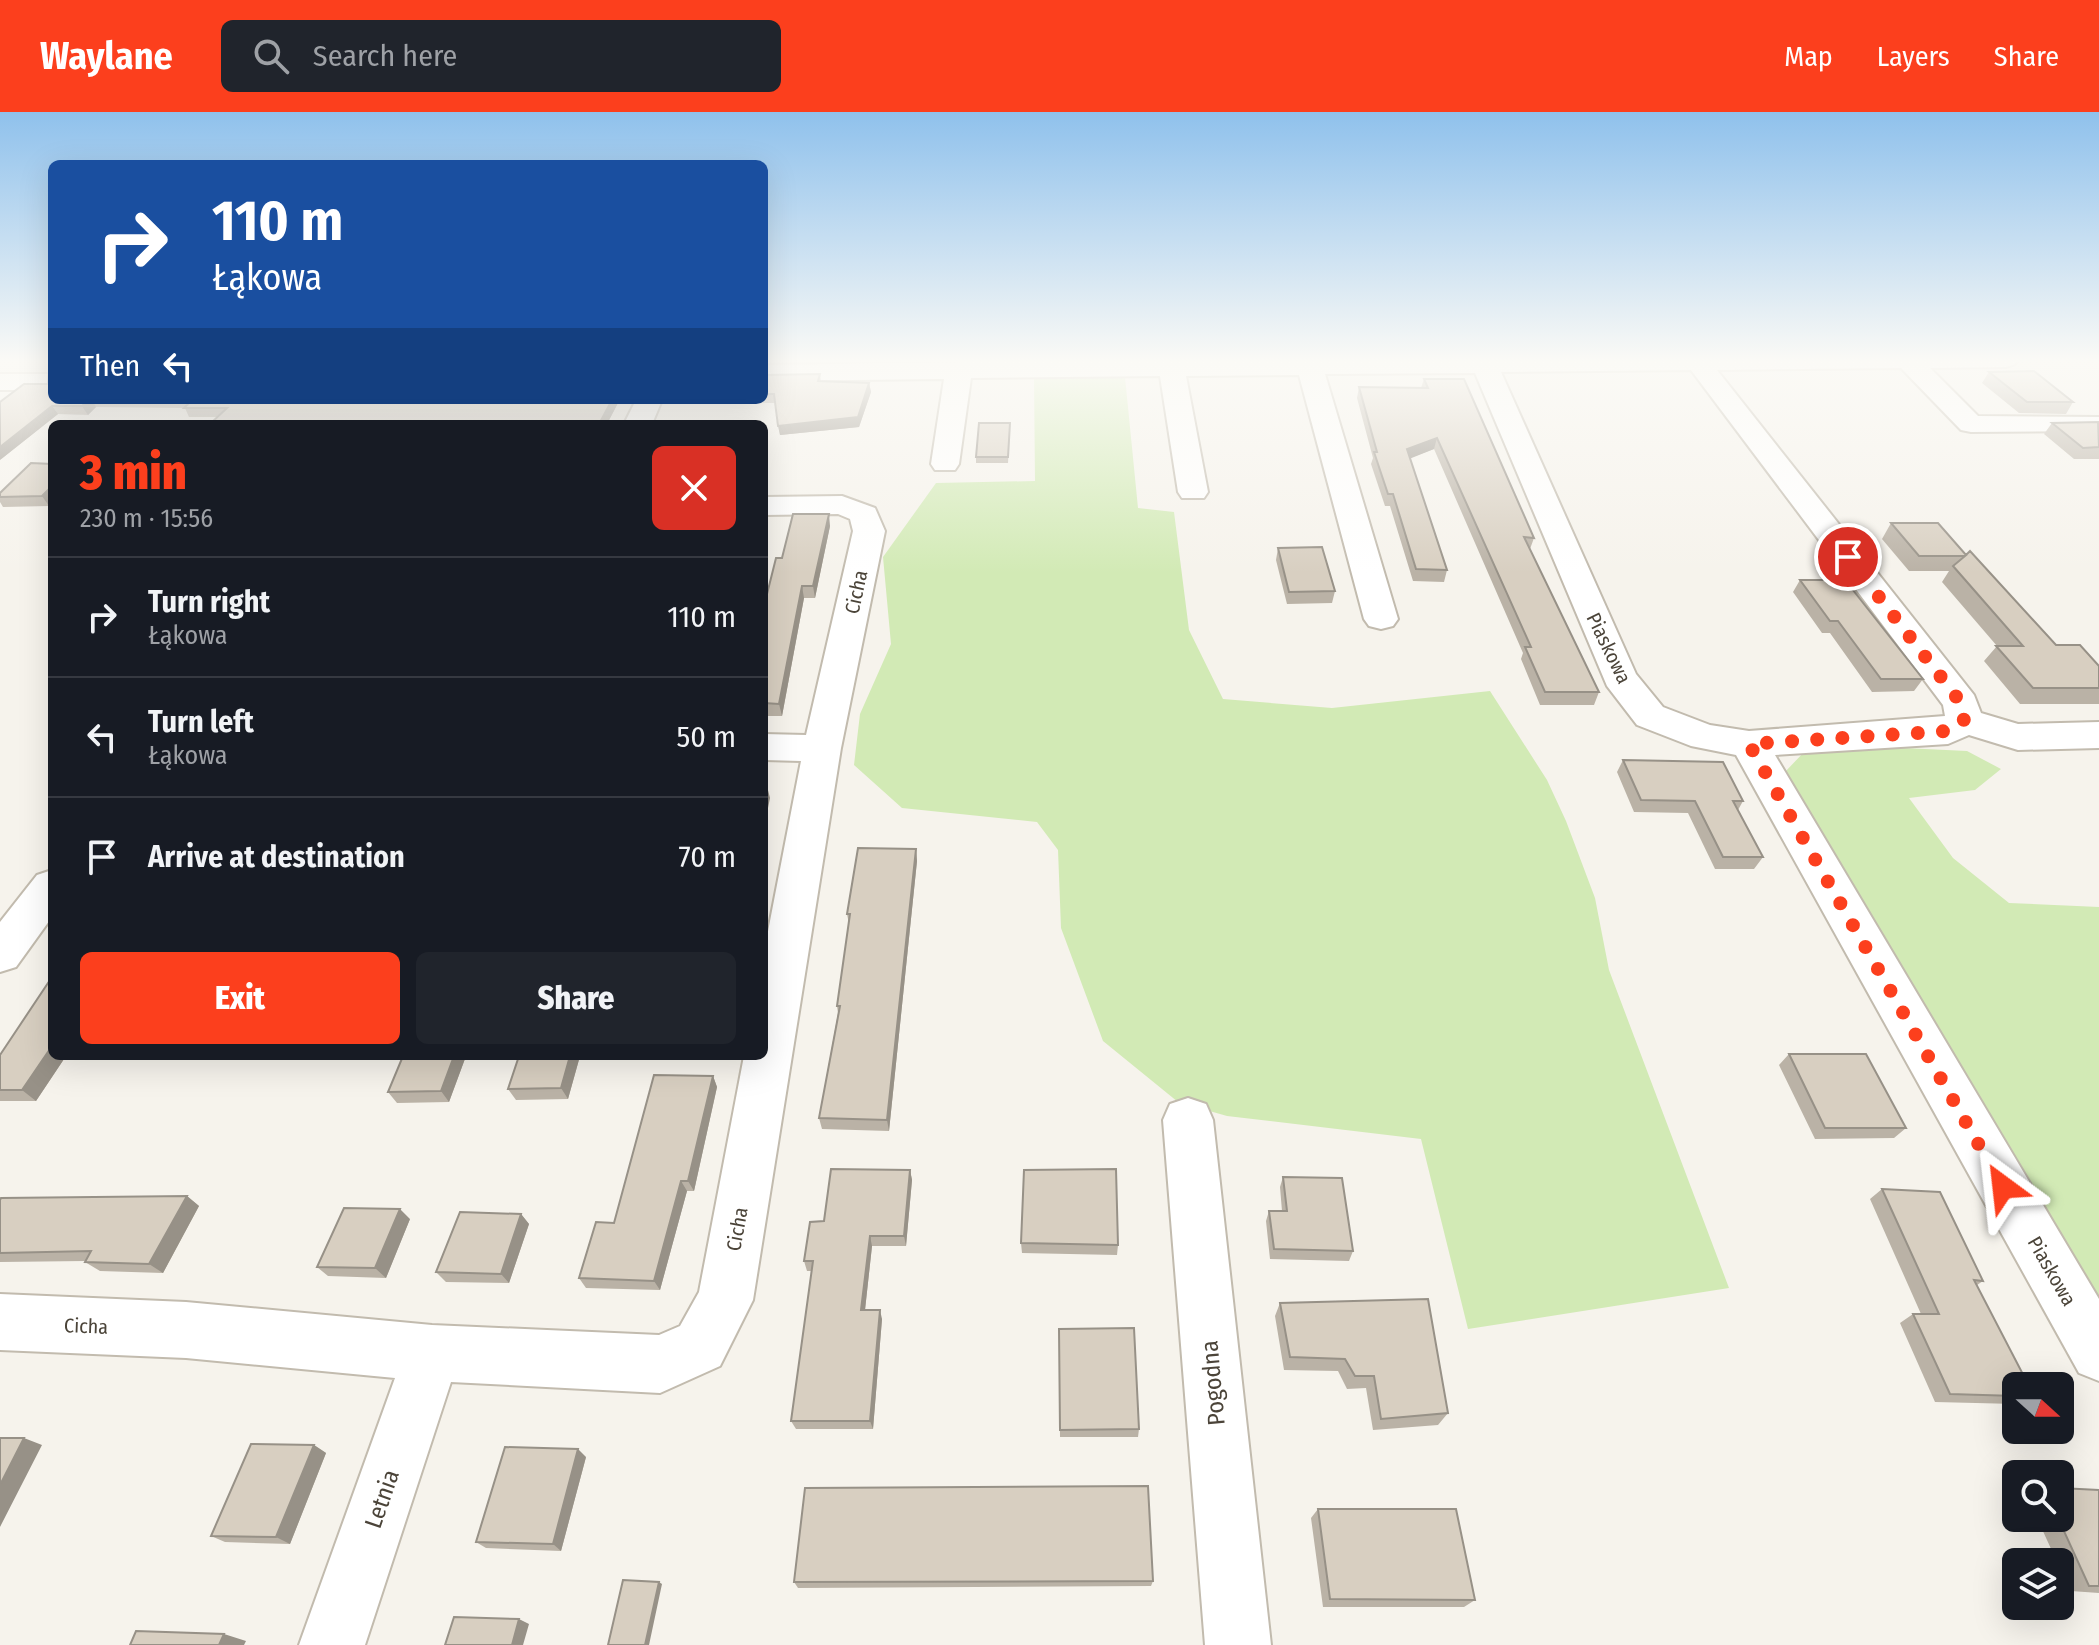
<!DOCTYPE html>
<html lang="en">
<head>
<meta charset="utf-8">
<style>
	body { margin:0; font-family:"Fira Sans Condensed",sans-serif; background:#20242c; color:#f1f3f6; height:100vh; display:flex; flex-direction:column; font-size:30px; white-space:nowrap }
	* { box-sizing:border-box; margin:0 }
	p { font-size:26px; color:#9ea1a6 }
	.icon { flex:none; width:44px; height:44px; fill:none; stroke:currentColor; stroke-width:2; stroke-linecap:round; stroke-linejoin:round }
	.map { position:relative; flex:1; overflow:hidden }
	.panel { position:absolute; left:48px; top:308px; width:720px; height:640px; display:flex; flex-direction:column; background:#171b24; border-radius:12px; box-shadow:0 8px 32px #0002 }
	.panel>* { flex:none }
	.hud { position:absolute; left:48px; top:48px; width:720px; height:244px; border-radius:12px; box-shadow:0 8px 32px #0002; background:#1a4fa0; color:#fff; overflow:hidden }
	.needle { width:52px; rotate:111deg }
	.tools { position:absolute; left:2002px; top:1260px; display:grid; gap:16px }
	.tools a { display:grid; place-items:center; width:72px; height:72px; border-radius:12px; background:#171b24; box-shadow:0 8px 32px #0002; font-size:40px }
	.pin { position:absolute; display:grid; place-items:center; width:68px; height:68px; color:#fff; margin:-34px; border:4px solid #fff; border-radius:50%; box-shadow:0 2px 8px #0007 }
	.me { position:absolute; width:88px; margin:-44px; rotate:330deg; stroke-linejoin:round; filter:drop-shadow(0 0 6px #0008) }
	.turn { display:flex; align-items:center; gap:28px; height:168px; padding:0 32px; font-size:36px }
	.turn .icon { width:104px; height:104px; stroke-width:2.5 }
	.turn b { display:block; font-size:56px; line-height:68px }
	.then { display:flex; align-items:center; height:76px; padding:0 32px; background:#0003; gap:16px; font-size:30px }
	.round { display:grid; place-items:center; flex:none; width:84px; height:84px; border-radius:12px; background:#20242c }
	.summary { display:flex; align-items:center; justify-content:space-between; height:136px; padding:0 32px }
	h1 { font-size:48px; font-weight:800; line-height:60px; color:#fc3f1d }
	.action { display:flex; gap:16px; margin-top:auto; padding:16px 32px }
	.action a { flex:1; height:92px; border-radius:12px; background:#fc3f1d; color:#fff; font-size:32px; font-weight:800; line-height:92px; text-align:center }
	.action a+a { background:#20242c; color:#f1f3f6 }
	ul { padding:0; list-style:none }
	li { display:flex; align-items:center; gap:24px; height:120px; padding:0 32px; border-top:2px solid #363941 }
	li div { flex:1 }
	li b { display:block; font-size:30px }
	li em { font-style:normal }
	header { display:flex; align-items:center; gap:48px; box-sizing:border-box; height:112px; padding:0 40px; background:#fc3f1d; color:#fff }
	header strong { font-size:38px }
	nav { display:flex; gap:44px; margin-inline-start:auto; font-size:28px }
	.search { width:560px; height:72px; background:#20242c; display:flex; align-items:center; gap:20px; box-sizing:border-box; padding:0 28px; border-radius:12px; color:#9ea1a6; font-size:30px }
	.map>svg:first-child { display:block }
	.green { fill:#d2eab5 }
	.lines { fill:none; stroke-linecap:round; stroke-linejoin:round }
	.minor-casing { stroke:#c2bbae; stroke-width:4 }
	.minor { fill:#fff; fill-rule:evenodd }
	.wall { fill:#bab2a6 }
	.shaded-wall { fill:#979187 }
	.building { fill:#d8cfc1; stroke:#979187; stroke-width:2 }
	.route { stroke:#fc3f1d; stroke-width:14; stroke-dasharray:0 25.2 }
	.labels { text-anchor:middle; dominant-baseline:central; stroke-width:7; stroke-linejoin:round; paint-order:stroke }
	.street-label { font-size:20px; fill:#4b4439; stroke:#fff }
	.near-street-label { font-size:24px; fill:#4b4439; stroke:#fff }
</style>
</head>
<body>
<header>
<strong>Waylane</strong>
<div class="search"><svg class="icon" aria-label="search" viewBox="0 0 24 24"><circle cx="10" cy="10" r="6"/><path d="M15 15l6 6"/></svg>Search here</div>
<nav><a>Map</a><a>Layers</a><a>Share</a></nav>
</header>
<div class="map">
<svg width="2099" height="1533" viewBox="0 0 2099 1533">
	<rect width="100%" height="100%" fill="#f6f3ec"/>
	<path class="green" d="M 1034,265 L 1125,265 L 1138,396 L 1174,400 L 1189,518 L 1223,587 L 1332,596 L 1490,579 L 1547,668 L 1566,709 L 1595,786 L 1609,858 L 1729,1176 L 1468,1217 L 1421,1027 L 1227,1004 L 1178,990 L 1103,929 L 1061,816 L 1058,738 L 1037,710 L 902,696 L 854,653 L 860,602 L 891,532 L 883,445 L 936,371 L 1035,369 Z
		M 1862,634 L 1967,639 L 2001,657 L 1975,678 L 1909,686 L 1953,746 L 2009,791 L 2099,795 L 2099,1186 L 1808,708 L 1784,661 L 1806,638 Z"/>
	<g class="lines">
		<g class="minor-casing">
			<path id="minor" d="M 1169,247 L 2019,247 L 2015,252 L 2006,255 L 1930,256 L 1978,304 L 2099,305 L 2099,317 L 2089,319 L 1971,320 L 1961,318 L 1901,256 L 1717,258 L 1974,583 L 1981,601 L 2018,612 L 2099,610 L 2099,636 L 2018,638 L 1969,623 L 1948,632 L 1775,643 L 2099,1187 L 2099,1269 L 2079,1261 L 1736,643 L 1691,634 L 1637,613 L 1607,574 L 1475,261 L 1325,262 L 1398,507 L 1393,514 L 1381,517 L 1369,514 L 1364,507 L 1299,263 L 1186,264 L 1208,380 L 1204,386 L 1182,386 L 1178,380 L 1160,264 L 971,266 L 959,352 L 955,358 L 935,358 L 931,352 L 944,267 L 764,269 L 764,253 ZM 1691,258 L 1943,593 L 1945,604 L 1749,619 L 1710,613 L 1663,595 L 1636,562 L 1501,260 Z
				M 0,262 L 52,262 L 52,278 L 0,278 Z
				M 636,288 L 662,288 L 652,312 L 624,312 Z
				M 842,384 L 875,396 L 885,419 L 841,636 L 753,1188 L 720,1254 L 660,1281 L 451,1270 L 365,1533 L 299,1533 L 395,1266 L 186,1246 L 0,1238 L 0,1182 L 186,1190 L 432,1213 L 659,1223 L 680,1214 L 699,1180 L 744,944 L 764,944 L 764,840 L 801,649 L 764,648 L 764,622 L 806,623 L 853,419 L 850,407 L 838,402 L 764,403 L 764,385 Z
				M 52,758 L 52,805 L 16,855 L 0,860 L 0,810 L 37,763 Z
				M 1188,986 L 1206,992 L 1213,1008 L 1271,1533 L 1205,1533 L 1163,1008 L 1170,992 Z"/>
		</g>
		<use href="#minor" class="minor"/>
	</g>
	<path class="wall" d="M 764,247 L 793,247 L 792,250 L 764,250 Z
		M 1989,260 L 2073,290 L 2066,302 L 2019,301 L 1982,271 Z
		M 820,262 L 821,270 L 869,271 L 871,280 L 859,315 L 780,323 L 775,291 L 749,291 L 749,288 L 764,288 L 764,263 Z
		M 1424,267 L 1534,426 L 1530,437 L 1599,580 L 1594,593 L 1540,593 L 1521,547 L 1523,541 L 1434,337 L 1410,346 L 1447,458 L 1444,470 L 1413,469 L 1390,394 L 1385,394 L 1371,352 L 1373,346 L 1357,286 L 1359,275 L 1421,276 Z
		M 52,288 L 619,288 L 619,289 L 607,312 L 210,312 L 218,305 L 189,305 L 185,296 L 96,295 L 88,303 L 58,302 L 0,348 Z
		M 1010,311 L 1008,351 L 976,351 L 976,345 Z
		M 2052,311 L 2099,311 L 2099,347 L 2074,347 L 2044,322 Z
		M 52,352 L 52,391 L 49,394 L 3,395 L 0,390 L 0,385 Z
		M 1891,411 L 1966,443 L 2056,533 L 2099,554 L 2099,592 L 2020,592 L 1984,549 L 1997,534 L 1942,470 L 1949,459 L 1909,459 L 1882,427 Z
		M 830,414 L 815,486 L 804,486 L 782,604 L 764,604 L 764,494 L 782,446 Z
		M 1278,436 L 1335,479 L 1332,491 L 1287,492 L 1276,448 Z
		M 1800,468 L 1923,567 L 1914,579 L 1872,580 L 1830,521 L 1822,521 L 1793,480 Z
		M 1623,648 L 1743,689 L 1738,698 L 1763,745 L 1754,757 L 1715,757 L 1688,701 L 1634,700 L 1617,660 Z
		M 916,737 L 917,749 L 889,1019 L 822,1017 L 819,1006 L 838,901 L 837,894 L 849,812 L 847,802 Z
		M 1789,942 L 1906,1016 L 1894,1026 L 1815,1027 L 1779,953 Z
		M 0,943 L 52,944 L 66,944 L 36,989 L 0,989 Z
		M 466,944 L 449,990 L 397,991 L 388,980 Z
		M 580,944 L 568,987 L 516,988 L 508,977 Z
		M 713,964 L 717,975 L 694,1079 L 687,1079 L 660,1178 L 586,1176 L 579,1166 L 614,1111 Z
		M 910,1058 L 912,1068 L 906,1134 L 872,1134 L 865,1198 L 882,1207 L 873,1317 L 796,1317 L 791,1309 L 812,1159 L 807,1159 L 804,1149 L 824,1109 Z
		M 1283,1065 L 1353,1139 L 1349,1149 L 1270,1147 L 1266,1109 L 1269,1099 L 1282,1099 L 1280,1075 Z
		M 1882,1077 L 1983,1169 L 1977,1173 L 2016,1274 L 2016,1292 L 1935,1290 L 1900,1211 L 1913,1202 L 1921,1202 L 1870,1087 Z
		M 187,1084 L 199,1094 L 163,1161 L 100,1159 L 85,1150 L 85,1149 L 0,1150 L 0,1088 Z
		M 521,1102 L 529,1112 L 509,1171 L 446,1170 L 436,1160 Z
		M 410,1107 L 386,1166 L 328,1164 L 317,1155 Z
		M 1021,1131 L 1118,1133 L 1117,1143 L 1022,1141 Z
		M 1280,1191 L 1448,1301 L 1438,1313 L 1373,1318 L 1366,1276 L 1347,1277 L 1338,1259 L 1284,1258 L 1275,1204 Z
		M 1059,1217 L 1139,1317 L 1138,1325 L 1060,1325 Z
		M 314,1333 L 326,1341 L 290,1432 L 225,1430 L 211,1424 Z
		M 586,1345 L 561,1439 L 486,1436 L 476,1430 Z
		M 2099,1378 L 2099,1481 L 2071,1479 L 2060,1456 L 2060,1450 L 2057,1450 L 2037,1406 L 2060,1406 Z
		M 1318,1397 L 1475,1488 L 1464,1495 L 1323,1495 L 1311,1406 Z
		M 1153,1469 L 1151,1474 L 798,1476 L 794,1470 Z"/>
	<path class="shaded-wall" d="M 869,271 L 871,280 L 859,315 L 780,323 L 778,314 Z
		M 89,288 L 92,288 L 96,295 L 88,303 L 82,294 Z
		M 612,288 L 619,288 L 619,289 L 607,312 L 599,312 Z
		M 52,294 L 58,302 L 0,348 L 0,335 Z
		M 1437,326 L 1434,337 L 1404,349 L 1407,337 Z
		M 49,377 L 52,381 L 52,391 L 49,394 L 42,384 Z
		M 829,402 L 830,414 L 815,486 L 813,474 Z
		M 802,474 L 804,486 L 782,604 L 779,592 Z
		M 767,674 L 770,686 L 764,716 L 764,688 Z
		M 916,737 L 917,749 L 889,1019 L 887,1008 Z
		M 52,934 L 52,944 L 66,944 L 36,989 L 22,978 Z
		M 454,944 L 466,944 L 449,990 L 441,979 Z
		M 570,944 L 580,944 L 568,987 L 561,976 Z
		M 713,964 L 717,975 L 694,1079 L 688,1069 Z
		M 910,1058 L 912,1068 L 906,1134 L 904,1124 Z
		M 681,1069 L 687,1079 L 660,1178 L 654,1169 Z
		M 187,1084 L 199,1094 L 163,1161 L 149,1152 Z
		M 400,1097 L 410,1107 L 386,1166 L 375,1156 Z
		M 521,1102 L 529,1112 L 509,1171 L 501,1162 Z
		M 870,1124 L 872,1134 L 864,1207 L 861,1198 Z
		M 880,1198 L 882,1207 L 873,1317 L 870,1309 Z
		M 24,1326 L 42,1333 L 0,1415 L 0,1373 Z
		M 314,1333 L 326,1341 L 290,1432 L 276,1425 Z
		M 578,1337 L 586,1345 L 561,1439 L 553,1432 Z
		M 659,1470 L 662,1472 L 649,1533 L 645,1533 Z
		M 519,1507 L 529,1512 L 523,1533 L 512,1533 Z
		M 224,1522 L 246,1529 L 244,1533 L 219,1533 Z"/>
	<path class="building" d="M 52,252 L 52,288 L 89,288 L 82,294 L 52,294 L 0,335 L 0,290 L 24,272 L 48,272 L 49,254 Z
		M 2034,259 L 2073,290 L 2027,290 L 1989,260 Z
		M 820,262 L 818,269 L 869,271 L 858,305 L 778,314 L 774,282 L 764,282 L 764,263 Z
		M 1424,267 L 1464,267 L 1534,426 L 1524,425 L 1599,580 L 1545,580 L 1525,535 L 1531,535 L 1437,326 L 1407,337 L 1447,458 L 1416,457 L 1393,382 L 1388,382 L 1374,340 L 1377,340 L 1359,275 L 1428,276 Z
		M 192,288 L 612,288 L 599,312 L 210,312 L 227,296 L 184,296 Z
		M 2098,310 L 2099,335 L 2083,336 L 2052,311 Z
		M 979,311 L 1010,311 L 1008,345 L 976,345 Z
		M 31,351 L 52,352 L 52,377 L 49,377 L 42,384 L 0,385 L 0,381 Z
		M 793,402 L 829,402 L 813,474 L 802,474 L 779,592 L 764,591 L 764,494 L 776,446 L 782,446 Z
		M 1891,411 L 1938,411 L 1966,443 L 1970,439 L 2056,533 L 2080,533 L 2099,554 L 2099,576 L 2033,576 L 1996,534 L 2023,534 L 1953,454 L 1965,444 L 1919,444 Z
		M 1322,435 L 1335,479 L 1289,480 L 1278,436 Z
		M 1800,468 L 1845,468 L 1923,567 L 1881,567 L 1838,509 L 1830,509 Z
		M 1623,648 L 1723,650 L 1743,689 L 1733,689 L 1763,745 L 1723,745 L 1695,689 L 1641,688 Z
		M 858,736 L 916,737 L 887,1008 L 819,1006 L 840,894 L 837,894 L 850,802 L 847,802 Z
		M 52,865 L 52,934 L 22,978 L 0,978 L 0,943 Z
		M 1789,942 L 1866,942 L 1906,1016 L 1825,1016 Z
		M 403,944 L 454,944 L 441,979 L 388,980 Z
		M 519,944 L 570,944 L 561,976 L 508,977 Z
		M 654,963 L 713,964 L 688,1069 L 681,1069 L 654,1169 L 579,1166 L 596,1110 L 614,1111 Z
		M 831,1057 L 910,1058 L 904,1124 L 870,1124 L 861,1198 L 880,1198 L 870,1309 L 791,1309 L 813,1149 L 804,1149 L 810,1110 L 824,1109 Z
		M 1116,1057 L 1118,1133 L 1021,1131 L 1024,1058 Z
		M 1283,1065 L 1342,1066 L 1353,1139 L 1274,1137 L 1269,1099 L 1287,1099 Z
		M 1882,1077 L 1940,1080 L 1983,1169 L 1974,1168 L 2029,1274 L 2016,1274 L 2016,1284 L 1950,1282 L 1913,1202 L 1939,1202 Z
		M 187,1084 L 149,1152 L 85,1150 L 91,1139 L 0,1141 L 0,1088 L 1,1086 Z
		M 344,1096 L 400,1097 L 375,1156 L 317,1155 Z
		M 460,1100 L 521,1102 L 501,1162 L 436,1160 Z
		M 1428,1187 L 1448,1301 L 1381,1307 L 1374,1264 L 1355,1264 L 1345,1247 L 1290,1245 L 1280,1191 Z
		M 1134,1216 L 1139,1317 L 1060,1318 L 1059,1217 Z
		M 0,1326 L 24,1326 L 0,1373 Z
		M 251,1332 L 314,1333 L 276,1425 L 211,1424 Z
		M 505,1335 L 578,1337 L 553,1432 L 476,1430 Z
		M 1148,1374 L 1153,1469 L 794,1470 L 805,1376 Z
		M 2060,1376 L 2099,1378 L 2099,1474 L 2089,1474 L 2058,1406 L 2060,1406 Z
		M 1318,1397 L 1456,1397 L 1475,1488 L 1330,1487 Z
		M 623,1468 L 659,1470 L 645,1533 L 608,1533 Z
		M 454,1505 L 519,1507 L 512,1533 L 445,1533 Z
		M 136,1519 L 224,1522 L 219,1533 L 130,1533 Z"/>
	<linearGradient id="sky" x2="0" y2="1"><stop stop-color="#8fc1ec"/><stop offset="0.54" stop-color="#fbfaf6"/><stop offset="1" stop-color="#fbfaf6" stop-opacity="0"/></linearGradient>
	<rect width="2099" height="461" fill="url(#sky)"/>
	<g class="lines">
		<path class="route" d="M 1848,445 L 1961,591 L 1964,609 L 1948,619 L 1749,632 L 2003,1075"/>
	</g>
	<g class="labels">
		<g class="street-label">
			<text transform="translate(856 480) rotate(-78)">Cicha</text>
			<text transform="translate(1609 536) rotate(64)">Piaskowa</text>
			<text transform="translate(737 1117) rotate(-80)">Cicha</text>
			<text transform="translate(2052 1159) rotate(60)">Piaskowa</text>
			<text transform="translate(86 1214) rotate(2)">Cicha</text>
		</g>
		<g class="near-street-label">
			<text transform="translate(1213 1271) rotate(-95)">Pogodna</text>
			<text transform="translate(382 1387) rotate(-71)">Letnia</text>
		</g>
	</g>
</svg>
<div class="tools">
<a><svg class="needle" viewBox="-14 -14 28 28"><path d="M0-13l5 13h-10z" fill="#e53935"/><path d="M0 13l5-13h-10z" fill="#9ea1a6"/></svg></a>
<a><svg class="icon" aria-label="search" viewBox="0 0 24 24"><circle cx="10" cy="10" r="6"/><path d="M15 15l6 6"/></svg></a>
<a><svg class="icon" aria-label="layers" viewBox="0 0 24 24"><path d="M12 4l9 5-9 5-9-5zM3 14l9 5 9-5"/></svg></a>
</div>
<div class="pin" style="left:1848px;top:445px;background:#d93025"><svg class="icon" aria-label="arrive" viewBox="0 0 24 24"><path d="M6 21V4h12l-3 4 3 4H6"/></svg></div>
<svg class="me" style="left:2003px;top:1075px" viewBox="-20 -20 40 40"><path d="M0-17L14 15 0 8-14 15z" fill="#fc3f1d" stroke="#fff" stroke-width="4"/></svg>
<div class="hud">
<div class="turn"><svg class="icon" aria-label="right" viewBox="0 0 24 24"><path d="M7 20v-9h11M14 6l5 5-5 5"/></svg><div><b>110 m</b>Łąkowa</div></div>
<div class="then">Then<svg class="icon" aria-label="left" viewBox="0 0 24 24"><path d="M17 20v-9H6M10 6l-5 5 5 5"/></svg></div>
</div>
<section class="panel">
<div class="summary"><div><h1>3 min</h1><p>230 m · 15:56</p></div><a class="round" style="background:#d93025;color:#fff"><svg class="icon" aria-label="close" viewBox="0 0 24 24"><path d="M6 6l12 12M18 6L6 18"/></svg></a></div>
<ul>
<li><svg class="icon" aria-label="right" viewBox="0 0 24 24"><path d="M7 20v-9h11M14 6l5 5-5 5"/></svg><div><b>Turn right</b><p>Łąkowa</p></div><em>110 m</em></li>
<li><svg class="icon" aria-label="left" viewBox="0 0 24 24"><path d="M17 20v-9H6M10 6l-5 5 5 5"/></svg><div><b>Turn left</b><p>Łąkowa</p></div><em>50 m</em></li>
<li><svg class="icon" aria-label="arrive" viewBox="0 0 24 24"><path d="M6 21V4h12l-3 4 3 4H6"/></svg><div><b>Arrive at destination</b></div><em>70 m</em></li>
</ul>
<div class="action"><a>Exit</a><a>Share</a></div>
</section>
</div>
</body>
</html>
